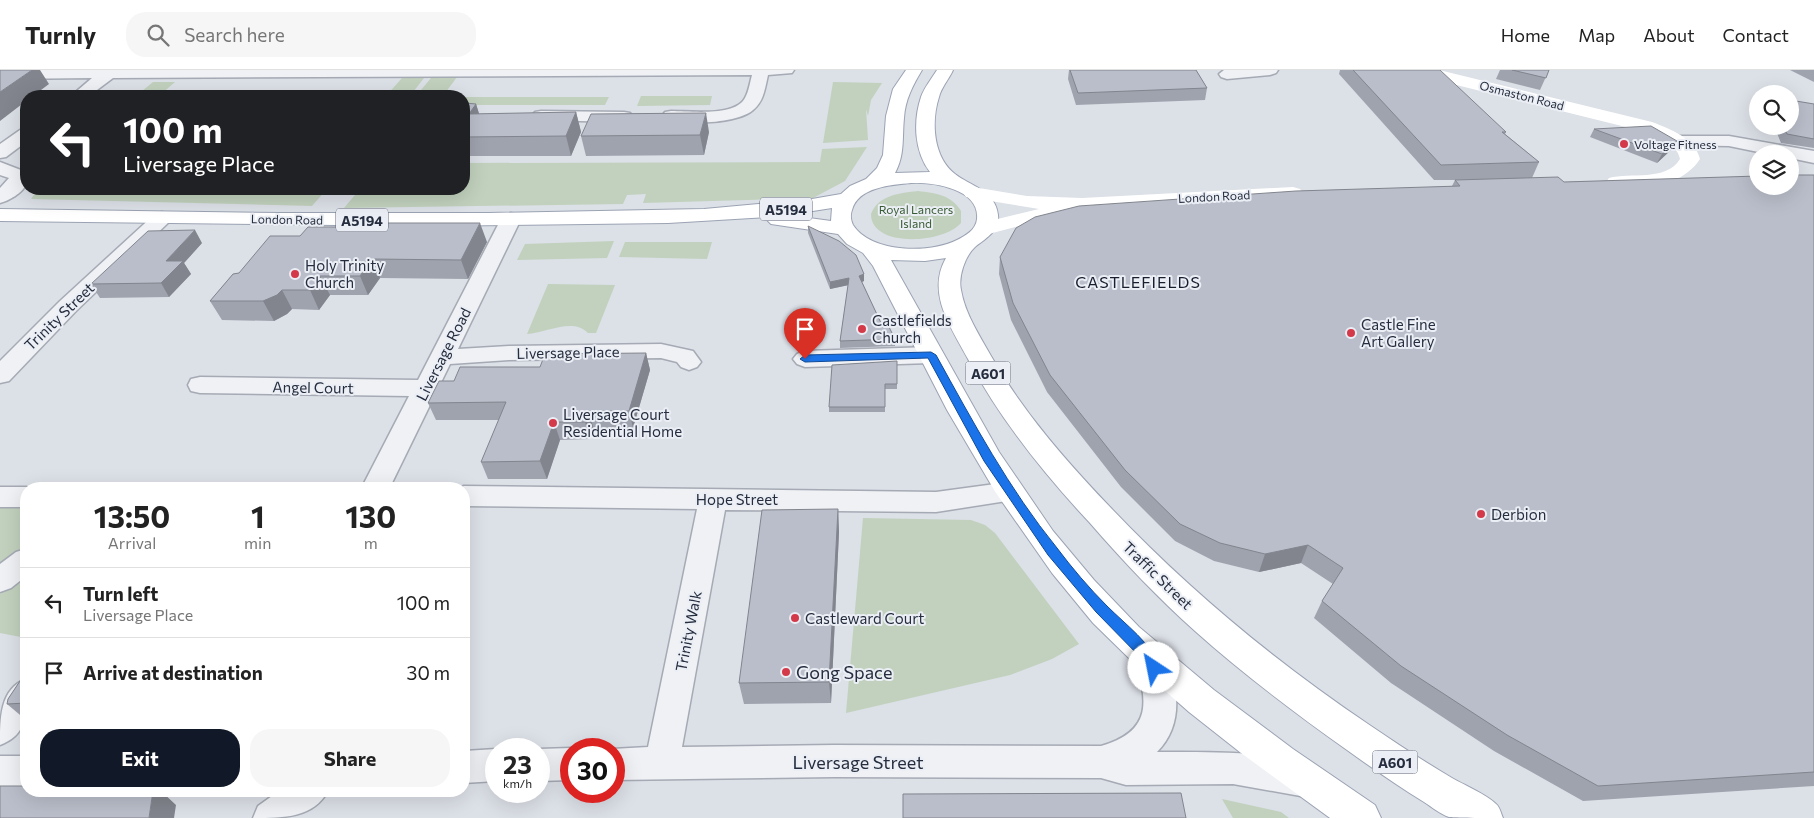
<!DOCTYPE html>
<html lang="en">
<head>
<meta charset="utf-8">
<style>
	body { margin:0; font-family:Commissioner,sans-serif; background:#f6f6f6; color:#222; height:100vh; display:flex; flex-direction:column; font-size:19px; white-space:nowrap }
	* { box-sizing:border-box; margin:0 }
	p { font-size:16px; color:#767676 }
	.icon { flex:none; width:28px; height:28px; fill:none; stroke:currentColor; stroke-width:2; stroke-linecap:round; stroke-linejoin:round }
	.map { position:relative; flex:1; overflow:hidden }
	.sheet { position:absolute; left:20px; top:412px; width:450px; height:315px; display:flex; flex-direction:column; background:#fff; border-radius:20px; box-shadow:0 5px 20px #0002 }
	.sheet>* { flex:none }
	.top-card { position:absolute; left:20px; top:20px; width:450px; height:105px; border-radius:20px; box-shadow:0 5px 20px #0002; background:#202124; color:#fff; overflow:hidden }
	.fabs { position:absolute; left:1749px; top:15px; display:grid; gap:10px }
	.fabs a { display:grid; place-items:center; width:50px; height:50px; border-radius:50%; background:#fff; box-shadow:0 5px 20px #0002; font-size:25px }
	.speed { position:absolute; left:485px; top:668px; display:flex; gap:10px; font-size:25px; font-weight:700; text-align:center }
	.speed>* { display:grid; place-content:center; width:65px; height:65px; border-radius:50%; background:#fff; box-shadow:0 5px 20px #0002; line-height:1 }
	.speed small { font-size:12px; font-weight:400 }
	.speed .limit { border:8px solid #d22; background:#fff; color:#111 }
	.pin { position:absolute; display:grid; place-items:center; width:42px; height:42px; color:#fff; margin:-51px -21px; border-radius:50% 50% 50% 0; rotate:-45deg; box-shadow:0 0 5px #0007 }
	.pin .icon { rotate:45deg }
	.me { position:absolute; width:55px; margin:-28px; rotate:326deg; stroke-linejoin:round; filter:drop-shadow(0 0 4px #0008) }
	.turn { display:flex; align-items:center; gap:18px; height:105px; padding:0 20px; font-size:22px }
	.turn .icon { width:65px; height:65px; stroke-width:2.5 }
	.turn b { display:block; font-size:35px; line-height:42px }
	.eta { display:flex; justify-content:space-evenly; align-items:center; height:85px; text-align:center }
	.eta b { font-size:30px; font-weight:700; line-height:35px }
	.action { display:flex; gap:10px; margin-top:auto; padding:10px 20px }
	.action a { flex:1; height:58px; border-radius:20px; background:#111827; color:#fff; font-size:20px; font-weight:700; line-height:58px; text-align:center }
	.action a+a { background:#f6f6f6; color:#222 }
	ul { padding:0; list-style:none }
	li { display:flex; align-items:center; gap:15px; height:70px; padding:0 20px; border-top:1px solid #e0e0e0 }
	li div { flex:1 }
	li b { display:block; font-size:19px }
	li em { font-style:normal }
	header { display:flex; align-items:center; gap:30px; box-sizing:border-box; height:70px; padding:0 25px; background:#fff; border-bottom:1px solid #e0e0e0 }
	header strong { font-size:24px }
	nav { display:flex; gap:28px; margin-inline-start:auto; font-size:18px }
	.search { width:350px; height:45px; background:#f6f6f6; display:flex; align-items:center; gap:12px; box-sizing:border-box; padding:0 18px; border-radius:20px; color:#767676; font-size:19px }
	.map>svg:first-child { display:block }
	.green { fill:#c1d1bd }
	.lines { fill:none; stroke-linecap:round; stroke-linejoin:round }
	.street-casing { stroke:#a5aab4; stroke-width:3 }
	.primary-casing { stroke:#9ba3b3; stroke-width:2 }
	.street { fill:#eff1f5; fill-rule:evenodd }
	.secondary { fill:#fff; fill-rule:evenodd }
	.primary { fill:#fff; fill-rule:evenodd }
	.wall { fill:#9fa3ae }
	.shaded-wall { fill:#82858d }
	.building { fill:#b9beca; stroke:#82858d }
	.route { fill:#1a73e8; stroke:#114b97 }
	.poi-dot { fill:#d33949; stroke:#ebeff5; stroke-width:2 }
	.labels { text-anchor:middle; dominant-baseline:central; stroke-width:4; stroke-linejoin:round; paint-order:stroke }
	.far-street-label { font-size:12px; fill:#252d3e; stroke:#ebeff5 }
	.far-poi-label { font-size:12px; fill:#252d3e; stroke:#ebeff5; text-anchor:start }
	.far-park-label { font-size:12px; fill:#375a32; stroke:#ebeff5 }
	.shield { fill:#ebeff5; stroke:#606775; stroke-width:1 }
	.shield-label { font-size:14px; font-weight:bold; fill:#252d3e }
	.poi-label { font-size:15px; fill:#252d3e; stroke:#ebeff5; text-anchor:start }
	.street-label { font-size:15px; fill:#252d3e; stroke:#ebeff5 }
	.neighbourhood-label { font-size:16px; letter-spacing:1px; fill:#181e2e; stroke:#ebeff5 }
	.near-poi-label { font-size:18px; fill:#252d3e; stroke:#ebeff5; text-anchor:start }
	.near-street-label { font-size:18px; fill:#252d3e; stroke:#ebeff5 }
</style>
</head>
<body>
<header>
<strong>Turnly</strong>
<div class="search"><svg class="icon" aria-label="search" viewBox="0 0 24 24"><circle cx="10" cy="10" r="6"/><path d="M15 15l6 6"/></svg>Search here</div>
<nav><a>Home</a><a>Map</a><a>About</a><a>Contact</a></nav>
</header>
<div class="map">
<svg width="1814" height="748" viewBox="0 0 1814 748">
	<rect width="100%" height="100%" fill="#dce0e7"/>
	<path class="green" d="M 457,7 L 443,26 L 416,26 L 431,8 Z
		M 402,8 L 424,8 L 410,26 L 386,26 Z
		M 153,12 L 175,12 L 159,26 L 136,26 Z
		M 833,12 L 882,13 L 871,30 L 868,46 L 866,39 L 868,70 L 823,73 Z
		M 641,26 L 712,26 L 710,35 L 637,36 Z
		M 464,27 L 609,27 L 605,35 L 464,35 Z
		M 867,77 L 845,111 L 813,128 L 643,133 L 646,124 L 627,125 L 623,134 L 344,138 L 360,119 L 464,119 L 464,93 L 820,92 L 822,79 Z
		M 38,119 L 327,119 L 312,136 L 31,129 Z
		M 918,121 C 935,123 952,125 961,141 L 961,153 C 943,174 871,178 871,144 C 878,125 900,123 918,121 Z
		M 614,171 L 607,188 L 517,190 L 525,174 Z
		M 625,172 L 712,172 L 707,189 L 619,187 Z
		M 548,214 L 615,215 L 596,263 L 588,263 C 573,247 545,263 527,264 Z
		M 0,437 L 26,437 L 26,477 L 0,493 Z
		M 863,448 L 971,450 L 985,455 L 995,463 L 1079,574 L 1052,589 L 1010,605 L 846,643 Z
		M 26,502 L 26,568 L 0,563 L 0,524 Z
		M 1222,729 L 1281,742 L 1289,748 L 1233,748 Z"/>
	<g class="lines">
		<g class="street-casing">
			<path id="street" d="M 794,0 L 792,3 L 768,5 C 765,18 764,31 753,40 C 737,54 685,55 665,50 L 662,46 L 665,42 L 671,41 C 690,41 735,47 745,28 C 749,21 750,12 752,5 L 113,8 L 89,26 L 71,26 L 92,8 L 6,9 L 0,7 L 0,1 L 3,0 Z
				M 1278,0 L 1276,3 L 1270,5 L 1227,9 L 1221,7 L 1219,4 L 1224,0 Z
				M 541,41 L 624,42 L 630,43 L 633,47 L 630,51 L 624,52 L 535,50 L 532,46 L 535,42 Z
				M 26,59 L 26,72 L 6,87 L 0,88 L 0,74 L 20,60 Z
				M 1678,66 L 1729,66 L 1814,81 L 1814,93 L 1790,88 L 1790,84 L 1768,84 L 1729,76 L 1672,75 L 1669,71 L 1672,67 Z
				M 0,92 L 26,102 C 26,105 27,111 26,114 C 23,123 8,131 0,133 L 0,118 L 9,108 L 0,105 Z
				M 162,142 L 169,144 L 172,148 L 169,152 L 76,241 L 9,311 L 0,313 L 0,291 L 60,231 L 155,144 Z
				M 511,143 L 518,145 L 521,149 L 458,279 L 509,276 L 661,274 L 693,281 L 701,292 L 697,297 L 689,300 L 681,297 L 677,292 L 661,288 L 509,290 L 450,294 L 389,419 L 361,419 L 409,326 L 200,323 L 191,321 L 188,315 L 191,309 L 200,307 L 418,310 L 501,149 L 504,145 Z
				M 931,277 L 939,280 L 943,285 L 939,290 L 931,293 L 805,297 L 797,294 L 793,289 L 797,284 L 805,281 Z
				M 1010,412 L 1020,415 L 1024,422 L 1020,429 L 936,442 L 725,440 L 682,677 L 834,675 L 1101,676 C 1153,661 1148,631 1134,587 L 1139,577 L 1150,573 L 1161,577 C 1178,611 1186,653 1157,682 C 1208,682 1270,680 1319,698 L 1324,710 L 1319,722 L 1306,727 L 1233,714 L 1126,715 L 1101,708 L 834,707 L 614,710 L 614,679 L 612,679 L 648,677 L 697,439 L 464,436 L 464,419 L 455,419 L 464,416 L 936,422 Z
				M 0,417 L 26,417 L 32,419 L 26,419 L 26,437 L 0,437 Z
				M 26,479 L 26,506 L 11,518 L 0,522 L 0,494 L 16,482 Z
				M 26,609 C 26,637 31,664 0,675 C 0,648 0,619 26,609 Z
				M 571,678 L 573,679 L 571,679 L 571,710 L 539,711 L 539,679 Z
				M 496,679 L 496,711 L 464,713 L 464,681 Z
				M 0,686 L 26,686 L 26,718 L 0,718 Z
				M 279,721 L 328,721 C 313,748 284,748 253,748 L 258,736 Z"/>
		</g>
		<g class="primary-casing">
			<path id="primary" d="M 906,0 L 922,0 C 913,15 905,30 904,48 C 902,68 905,85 895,103 L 930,102 C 914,81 913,51 921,27 C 924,18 932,8 937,0 L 953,0 C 949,9 941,18 939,27 C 931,52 933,87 955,104 C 970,116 995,120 998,145 C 1000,161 985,169 975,177 C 965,186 958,207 961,220 C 965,244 980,266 991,286 C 1023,342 1066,391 1110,437 C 1190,521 1273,590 1368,654 C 1396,673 1423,691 1452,708 C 1464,715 1486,724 1496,734 C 1500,737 1501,744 1503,748 C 1491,748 1458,748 1449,747 C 1440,744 1432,737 1424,732 C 1398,716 1372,698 1347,680 C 1295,643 1243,604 1195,561 C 1158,528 1123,491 1090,453 C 1043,403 1000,349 968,289 C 951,257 926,223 946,188 L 925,191 L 891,190 L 999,382 L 1053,461 L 1094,510 L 1139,557 L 1214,620 L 1293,679 L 1375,735 L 1381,748 L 1330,748 L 1241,683 L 1189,642 L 1139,598 L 1093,553 L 1052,503 L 996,423 L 947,340 L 873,196 L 863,183 L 847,174 L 838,164 L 771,154 L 767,150 L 770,147 L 668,153 L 419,156 L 0,151 L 0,139 L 279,143 L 489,143 L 704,139 L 812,129 L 841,124 L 850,116 L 866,109 L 877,98 L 883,85 L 886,46 L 893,19 ZM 911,113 C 932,112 980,118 977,149 C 976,160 965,166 957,170 C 930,184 871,183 853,155 C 851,151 850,145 852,140 C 858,117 891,115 911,113 ZM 832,138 L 831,151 L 787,145 Z"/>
		</g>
		<use href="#street" class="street"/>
		<path class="secondary" d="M 1410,0 L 1439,0 L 1652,52 C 1670,59 1695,68 1700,89 C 1683,116 1638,124 1609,116 L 1606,112 L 1609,108 C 1630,102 1666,112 1680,89 C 1677,72 1653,65 1638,60 L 1412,4 Z
			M 973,117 L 1027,126 L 1082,128 L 1293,117 L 1300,119 L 1303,123 L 1300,127 L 1293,129 L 1082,140 L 1063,140 L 1061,145 L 985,165 L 977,164 L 974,159 L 977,154 L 1039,139 L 966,127 L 963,123 L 966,119 Z"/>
		<use href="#primary" class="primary"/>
	</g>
	<path class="wall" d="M 1069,0 L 1196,0 L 1207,18 L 1205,30 L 1076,35 L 1068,9 Z
		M 1340,0 L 1387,0 L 1506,62 L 1505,64 L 1539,92 L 1532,108 L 1564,112 L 1814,105 L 1814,716 L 1583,731 L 1494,681 L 1391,613 L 1314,548 L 1322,531 L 1333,514 L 1301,493 L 1259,502 L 1214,491 L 1175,471 L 1121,417 L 1047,322 L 1011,250 L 999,204 L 1000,187 L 1452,116 L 1455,110 L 1434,110 L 1339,4 Z
		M 1500,0 L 1549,0 L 1540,20 L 1496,9 Z
		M 1790,0 L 1814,0 L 1814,12 Z
		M 464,33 L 476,34 L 479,44 L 576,42 L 581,62 L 571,86 L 464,86 Z
		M 1814,34 L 1814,78 L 1781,73 L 1774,56 L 1790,56 Z
		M 1594,59 L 1677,71 L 1672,79 L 1657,93 L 1590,67 Z
		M 709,62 L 704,85 L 586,86 L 581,66 Z
		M 808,156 L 864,204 L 864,211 L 862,212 L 881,253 L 895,269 L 895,276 L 840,278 L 840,271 L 848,215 L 830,219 L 808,163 Z
		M 487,172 L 468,209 L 380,208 L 368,225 L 330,225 L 319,240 L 292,239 L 287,244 L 274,251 L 222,250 L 210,231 L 233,204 Z
		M 202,173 L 184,193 L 191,204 L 169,227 L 100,228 L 91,214 Z
		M 646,283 L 650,300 L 633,358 L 594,359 L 590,369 L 560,370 L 547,409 L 488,409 L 481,392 L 499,350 L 436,350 L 428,333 L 454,311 L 540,297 Z
		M 897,291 L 897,319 L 885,319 L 885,342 L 829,342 L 829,337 Z
		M 838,439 L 839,462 L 831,633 L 744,634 L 739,613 Z
		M 26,602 L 26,650 L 7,634 Z"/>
	<path class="shaded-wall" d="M 32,0 L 40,0 L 49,14 L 33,26 L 26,26 L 26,31 L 0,51 L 0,22 Z
		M 476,34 L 482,53 L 469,44 Z
		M 576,42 L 581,62 L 571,86 L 566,66 Z
		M 706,43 L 709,62 L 704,85 L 700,65 Z
		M 1677,71 L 1672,79 L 1657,93 L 1662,84 Z
		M 480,153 L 487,172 L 468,209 L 461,190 Z
		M 195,160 L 202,173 L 184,193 L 191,204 L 169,227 L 161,213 L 166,191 Z
		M 372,189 L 380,208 L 368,225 L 360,206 Z
		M 864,204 L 864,211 L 859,213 L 859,206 Z
		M 320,206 L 330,225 L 319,240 L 310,220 Z
		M 849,208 L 849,215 L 830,219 L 830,212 Z
		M 282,220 L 292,239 L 287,244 L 274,251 L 263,231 Z
		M 646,283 L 650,300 L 633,358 L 629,341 Z
		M 588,341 L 594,359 L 590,369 L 585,352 Z
		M 554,352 L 560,370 L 547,409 L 540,391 Z
		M 838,439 L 839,462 L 831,633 L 829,612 Z
		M 1308,475 L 1301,493 L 1259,502 L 1265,484 Z
		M 153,721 L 161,721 L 176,735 L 174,748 L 149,748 Z"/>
	<path class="building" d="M 0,0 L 32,0 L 0,22 Z
		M 1070,0 L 1196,0 L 1207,18 L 1078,23 Z
		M 1353,0 L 1440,0 L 1506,62 L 1502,62 L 1539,92 L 1441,95 Z
		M 1512,0 L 1549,0 L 1546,8 Z
		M 1790,30 L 1814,34 L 1814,69 L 1787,64 L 1783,56 L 1790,56 Z
		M 464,33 L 476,34 L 469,44 L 576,42 L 566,66 L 464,67 Z
		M 706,43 L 700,65 L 581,66 L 591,44 Z
		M 1651,56 L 1677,71 L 1662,84 L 1594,59 Z
		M 1790,105 L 1814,105 L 1814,702 L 1598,716 L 1507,665 L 1401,596 L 1322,531 L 1343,498 L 1308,475 L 1265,484 L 1220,473 L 1180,454 L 1125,400 L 1050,305 L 1013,233 L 1000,187 L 1016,158 L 1035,147 L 1079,136 L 1296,121 L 1460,116 L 1455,110 L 1558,107 L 1564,112 L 1758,106 L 1758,116 L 1790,116 Z
		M 380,153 L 480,153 L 461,190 L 372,189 L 360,206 L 320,206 L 310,220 L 282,220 L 277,225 L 263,231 L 210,231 L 233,204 L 239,203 L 270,166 L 300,166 L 308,157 L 377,157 Z
		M 808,156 L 839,171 L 856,185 L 864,204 L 859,206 L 881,253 L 887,253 L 895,269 L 840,271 L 849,208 L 830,212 Z
		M 195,160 L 166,191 L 183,191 L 161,213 L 91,214 L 148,161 Z
		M 646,283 L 629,341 L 588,341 L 585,352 L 554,352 L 540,391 L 481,392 L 506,332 L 428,333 L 439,311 L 454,311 L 460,297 L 540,297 L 545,284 Z
		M 897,291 L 897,314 L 885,314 L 885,337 L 829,337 L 832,295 Z
		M 838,439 L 829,612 L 739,613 L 762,440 Z
		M 26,602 L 26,633 L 7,634 L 8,629 Z
		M 0,716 L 26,716 L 26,721 L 153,721 L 149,748 L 0,748 Z
		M 1181,723 L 1186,748 L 903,748 L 903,724 Z"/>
	<path class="route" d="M 931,282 L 936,285 C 973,352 1009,419 1057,478 C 1072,498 1089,518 1107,536 C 1126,555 1151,573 1161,598 L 1159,602 L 1154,604 L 1149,602 L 1144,591 L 1096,542 L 1048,485 L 984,391 L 928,288 L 805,292 L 800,289 L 805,285 Z"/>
	<g class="poi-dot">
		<circle cx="1624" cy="74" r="5"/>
		<circle cx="295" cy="204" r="5"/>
		<circle cx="862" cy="259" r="5"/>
		<circle cx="1351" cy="263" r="5"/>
		<circle cx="553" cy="353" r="5"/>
		<circle cx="1481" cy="444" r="5"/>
		<circle cx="795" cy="548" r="5"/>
		<circle cx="786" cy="602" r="5"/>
	</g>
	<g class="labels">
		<g class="far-street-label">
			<text transform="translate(1522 25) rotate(14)">Osmaston Road</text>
			<text transform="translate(1214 126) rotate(-3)">London Road</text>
			<text transform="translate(287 149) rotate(1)">London Road</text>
		</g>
		<g class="far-poi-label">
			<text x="1634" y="74">Voltage Fitness</text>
		</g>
		<g class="far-park-label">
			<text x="916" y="139">Royal Lancers<tspan x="916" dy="14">Island</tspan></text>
		</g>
		<g class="shield">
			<rect x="760" y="127.5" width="52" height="23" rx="4"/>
			<rect x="336" y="138.5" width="52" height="23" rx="4"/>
			<rect x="965.5" y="291.5" width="45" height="23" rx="4"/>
			<rect x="1372.5" y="680.5" width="45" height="23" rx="4"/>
		</g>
		<g class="shield-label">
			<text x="786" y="139">A5194</text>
			<text x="362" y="150">A5194</text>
			<text x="988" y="303">A601</text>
			<text x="1395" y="692">A601</text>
		</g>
		<g class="poi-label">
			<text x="305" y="195">Holy Trinity<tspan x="305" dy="17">Church</tspan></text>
			<text x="872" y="250">Castlefields<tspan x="872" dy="17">Church</tspan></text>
			<text x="1361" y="254">Castle Fine<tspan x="1361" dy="17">Art Gallery</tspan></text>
			<text x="563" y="344">Liversage Court<tspan x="563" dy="17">Residential Home</tspan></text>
			<text x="1491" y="444">Derbion</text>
			<text x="805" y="548">Castleward Court</text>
		</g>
		<g class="street-label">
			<text transform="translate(59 246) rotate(-44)">Trinity Street</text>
			<text transform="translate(568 282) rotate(-1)">Liversage Place</text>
			<text transform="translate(443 284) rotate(-63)">Liversage Road</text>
			<text transform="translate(313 317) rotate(1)">Angel Court</text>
			<text x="737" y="429">Hope Street</text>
			<text transform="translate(1158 505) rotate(44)">Traffic Street</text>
			<text transform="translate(688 561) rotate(-79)">Trinity Walk</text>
		</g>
		<g class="neighbourhood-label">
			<text x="1138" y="211">CASTLEFIELDS</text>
		</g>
		<g class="near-poi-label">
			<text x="796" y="602">Gong Space</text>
		</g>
		<g class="near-street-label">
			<text x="858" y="692">Liversage Street</text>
		</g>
	</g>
</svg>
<div class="fabs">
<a><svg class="icon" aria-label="search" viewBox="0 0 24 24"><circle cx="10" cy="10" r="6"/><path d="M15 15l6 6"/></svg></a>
<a><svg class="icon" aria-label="layers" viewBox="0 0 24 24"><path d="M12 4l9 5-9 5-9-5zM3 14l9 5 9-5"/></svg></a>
</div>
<div class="speed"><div>23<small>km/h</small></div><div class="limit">30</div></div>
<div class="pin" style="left:805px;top:289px;background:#d93025"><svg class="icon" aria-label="arrive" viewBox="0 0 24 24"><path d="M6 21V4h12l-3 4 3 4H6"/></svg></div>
<svg class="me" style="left:1154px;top:598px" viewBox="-20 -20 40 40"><circle r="19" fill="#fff"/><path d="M0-13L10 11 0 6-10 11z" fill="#1a73e8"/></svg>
<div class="top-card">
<div class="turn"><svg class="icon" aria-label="left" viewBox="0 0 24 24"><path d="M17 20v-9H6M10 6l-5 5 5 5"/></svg><div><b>100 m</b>Liversage Place</div></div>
</div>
<section class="sheet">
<div class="eta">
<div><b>13:50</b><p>Arrival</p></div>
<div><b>1</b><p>min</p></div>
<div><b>130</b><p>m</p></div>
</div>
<ul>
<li><svg class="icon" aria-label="left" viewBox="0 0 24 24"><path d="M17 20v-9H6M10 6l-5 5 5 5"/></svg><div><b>Turn left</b><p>Liversage Place</p></div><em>100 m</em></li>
<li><svg class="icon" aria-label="arrive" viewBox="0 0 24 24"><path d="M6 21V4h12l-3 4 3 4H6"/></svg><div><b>Arrive at destination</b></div><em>30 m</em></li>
</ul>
<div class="action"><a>Exit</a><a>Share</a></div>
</section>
</div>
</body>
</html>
